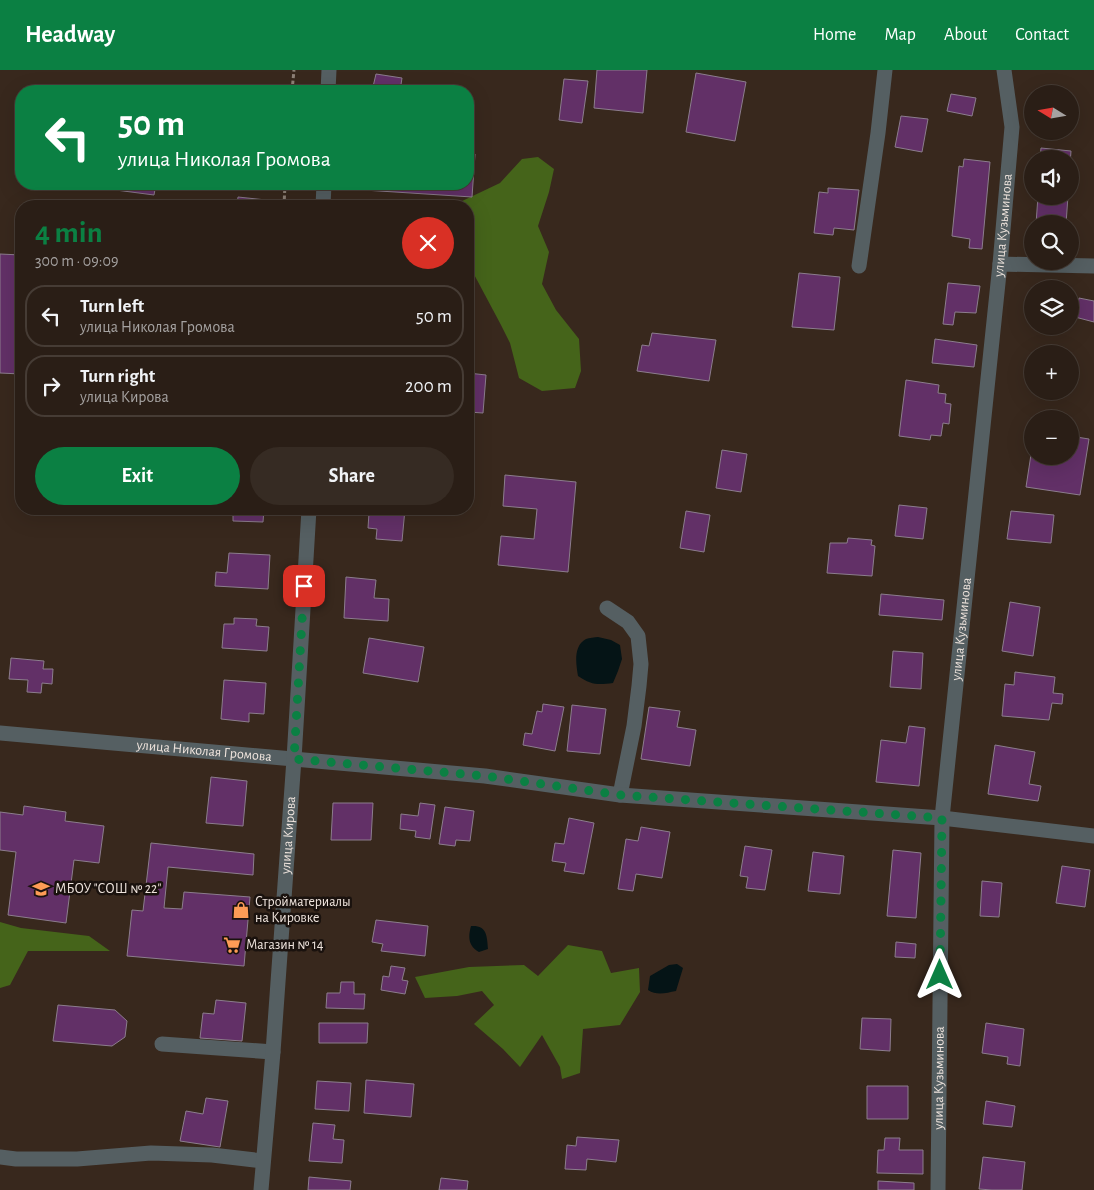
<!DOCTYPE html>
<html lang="en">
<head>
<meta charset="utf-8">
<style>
	body { margin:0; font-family:"Alegreya Sans",sans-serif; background:#362b23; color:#f1f3f6; height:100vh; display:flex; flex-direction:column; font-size:19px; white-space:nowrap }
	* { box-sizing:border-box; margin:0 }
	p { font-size:16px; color:#a5a2a1 }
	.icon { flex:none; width:28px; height:28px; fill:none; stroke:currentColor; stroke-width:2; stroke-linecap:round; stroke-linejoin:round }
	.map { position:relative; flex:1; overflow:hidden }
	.details { position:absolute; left:15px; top:130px; width:459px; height:315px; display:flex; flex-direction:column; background:#2a1e16; border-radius:20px; box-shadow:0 5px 20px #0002,0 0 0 1px #463c35 }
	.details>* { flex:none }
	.guide { position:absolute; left:15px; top:15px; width:459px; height:105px; border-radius:20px; box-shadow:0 5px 20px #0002,0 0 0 1px #463c35; background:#0b8043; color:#fff; overflow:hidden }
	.needle { width:32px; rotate:281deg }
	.buttons { position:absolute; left:1024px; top:15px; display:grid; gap:10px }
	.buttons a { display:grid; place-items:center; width:55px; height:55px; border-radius:50%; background:#2a1e16; box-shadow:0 5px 20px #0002,0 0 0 1px #463c35; font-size:25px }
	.pin { position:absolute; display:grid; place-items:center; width:42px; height:42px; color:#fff; margin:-21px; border-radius:10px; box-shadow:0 2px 8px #0006 }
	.me { position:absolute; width:55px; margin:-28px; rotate:0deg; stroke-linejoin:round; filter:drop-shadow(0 0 4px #0008) }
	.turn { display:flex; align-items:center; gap:18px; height:105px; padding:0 20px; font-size:22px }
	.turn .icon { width:65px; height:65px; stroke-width:2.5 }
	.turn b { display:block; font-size:35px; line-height:42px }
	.round { display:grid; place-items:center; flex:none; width:52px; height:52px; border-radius:26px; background:#362b23 }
	.headline { display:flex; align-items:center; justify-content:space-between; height:85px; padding:0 20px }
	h1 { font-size:30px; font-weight:700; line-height:38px; color:#0b8043 }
	.cta { display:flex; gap:10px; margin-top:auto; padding:10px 20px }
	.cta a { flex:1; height:58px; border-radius:30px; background:#0b8043; color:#fff; font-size:20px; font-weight:700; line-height:58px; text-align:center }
	.cta a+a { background:#362b23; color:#f1f3f6 }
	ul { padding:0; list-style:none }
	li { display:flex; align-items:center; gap:15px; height:62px; margin:0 10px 8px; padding:0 10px; border:2px solid #463c35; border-radius:20px }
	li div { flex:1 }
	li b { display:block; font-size:19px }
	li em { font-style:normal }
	header { display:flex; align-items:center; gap:30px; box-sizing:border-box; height:70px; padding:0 25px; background:#0b8043; color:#fff }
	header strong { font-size:24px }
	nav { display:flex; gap:28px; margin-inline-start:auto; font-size:18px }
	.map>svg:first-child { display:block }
	.forest { fill:#45641a }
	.water { fill:#051416 }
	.building { fill:#623067; stroke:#8c7d8d }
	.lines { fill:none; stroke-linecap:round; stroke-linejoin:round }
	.path { stroke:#8e8177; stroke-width:3; stroke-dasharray:4 2.5; stroke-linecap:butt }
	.minor { stroke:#555f62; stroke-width:15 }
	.route { stroke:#0b8043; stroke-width:9; stroke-dasharray:0 16.2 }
	.labels { text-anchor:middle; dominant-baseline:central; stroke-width:5; stroke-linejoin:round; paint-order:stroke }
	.street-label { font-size:14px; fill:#efe4dd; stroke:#1a120e }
	.poi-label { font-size:14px; fill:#efe4dd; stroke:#1a120e; text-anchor:start }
</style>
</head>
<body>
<header>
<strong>Headway</strong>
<nav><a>Home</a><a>Map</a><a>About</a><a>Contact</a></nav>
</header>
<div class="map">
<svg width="1094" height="1120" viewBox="0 0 1094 1120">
	<rect width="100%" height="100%" fill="#38281d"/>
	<path class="forest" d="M 538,87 L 554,99 L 549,122 L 538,156 L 549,182 L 542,214 L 556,240 L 579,269 L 581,301 L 575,318 L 542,321 L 519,308 L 510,273 L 501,255 L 469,195 L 473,169 L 468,155 L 468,136 L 461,136 L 460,132 L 500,113 L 522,89 Z
		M 0,852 L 21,858 L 89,866 L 110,881 L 28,881 L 10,915 L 0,918 Z
		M 568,875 L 602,881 L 611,903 L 639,898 L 640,922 L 620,955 L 583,959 L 580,1003 L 562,1009 L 560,997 L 542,965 L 520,997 L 503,979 L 474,954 L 494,935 L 482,921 L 457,926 L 425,928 L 415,907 L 469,897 L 524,895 L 538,906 Z"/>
	<path class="water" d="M 598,567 L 611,570 L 620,575 L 622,589 L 618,601 L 613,613 C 598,615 591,615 578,606 C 576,594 573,576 586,569 C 589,568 595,567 598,567 Z
		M 471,856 C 487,855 487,866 488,879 L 479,882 C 468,876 468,867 471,856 Z
		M 677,894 L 683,898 L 676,921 C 666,923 657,926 648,920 L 650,906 L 669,895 Z"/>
	<path class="building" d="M 597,0 L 647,0 L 643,43 L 594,38 Z
		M 696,3 L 746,12 L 735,71 L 686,62 Z
		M 376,4 L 402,8 L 400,21 L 372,21 Z
		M 564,9 L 588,11 L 582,53 L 559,50 Z
		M 951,24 L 976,28 L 972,46 L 947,41 Z
		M 901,46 L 928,49 L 922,82 L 895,77 Z
		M 1041,78 L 1071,81 L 1070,95 L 1070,89 L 1040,89 Z
		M 468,84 L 475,84 L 472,127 L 364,120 L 365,114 L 468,114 Z
		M 964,89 L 990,92 L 982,179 L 969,178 L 970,169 L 952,166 L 959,96 L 963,97 Z
		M 70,114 L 156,114 L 154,125 Z
		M 828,118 L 859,120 L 854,160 L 834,158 L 833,165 L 814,163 L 819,122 L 828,123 Z
		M 1038,126 L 1068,126 L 1066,154 L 1036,154 Z
		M 238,127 L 266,130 L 265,136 L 237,136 Z
		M 0,184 L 21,185 L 21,304 L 0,303 Z
		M 799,203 L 840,207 L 834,260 L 792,257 Z
		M 948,213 L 980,216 L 976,243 L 955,242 L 953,255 L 943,254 Z
		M 1079,228 L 1094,231 L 1094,252 L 1075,247 Z
		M 652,263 L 716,270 L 709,311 L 637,301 L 642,275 L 649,276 Z
		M 935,269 L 977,275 L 974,297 L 932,293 Z
		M 468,303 L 486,305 L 483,343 L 468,342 Z
		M 906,310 L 939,315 L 938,323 L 946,324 L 945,333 L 951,334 L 949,354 L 943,353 L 941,366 L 931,365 L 930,370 L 899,366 Z
		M 18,348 L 21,348 L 21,377 L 15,376 Z
		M 1070,366 L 1089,369 L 1080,425 L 1026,417 L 1032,378 L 1032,386 L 1070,386 Z
		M 722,380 L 747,384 L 741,422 L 716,418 Z
		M 505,405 L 576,412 L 568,502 L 498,495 L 501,466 L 534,469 L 537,439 L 503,436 Z
		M 899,435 L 927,438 L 923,469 L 895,466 Z
		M 233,439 L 264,439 L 263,452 L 233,451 Z
		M 379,439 L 405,439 L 402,471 L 376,469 L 377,459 L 368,458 L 369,443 L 378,444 Z
		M 686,441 L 710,445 L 704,482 L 680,478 Z
		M 1011,441 L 1054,445 L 1051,473 L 1007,469 Z
		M 848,468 L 872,470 L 871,475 L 875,476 L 872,506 L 827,503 L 830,473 L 847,473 Z
		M 229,483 L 270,485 L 268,519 L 215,516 L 216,502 L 227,503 Z
		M 346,507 L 376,510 L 374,528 L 389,529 L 388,551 L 344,548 Z
		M 881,524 L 944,530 L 942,550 L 879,545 Z
		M 1010,532 L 1040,537 L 1033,586 L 1002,581 Z
		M 234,548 L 257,549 L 256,556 L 269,557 L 267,581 L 222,578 L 224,554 L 234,554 Z
		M 369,568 L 424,577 L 418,612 L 363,603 Z
		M 893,581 L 923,583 L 921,619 L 890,617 Z
		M 11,588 L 44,591 L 43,599 L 53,599 L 52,614 L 42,613 L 41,623 L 27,622 L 28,610 L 9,609 Z
		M 1015,602 L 1055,607 L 1053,623 L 1063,624 L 1062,634 L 1052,633 L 1049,650 L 1002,646 L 1005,614 L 1014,615 Z
		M 224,610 L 266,613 L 264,644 L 249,643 L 249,652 L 221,649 Z
		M 543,634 L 564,637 L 555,681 L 523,675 L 525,663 L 532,664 L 537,641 L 542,642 Z
		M 572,635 L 606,639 L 600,684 L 567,681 Z
		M 649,637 L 680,641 L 677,657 L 696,660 L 690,696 L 641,689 Z
		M 909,656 L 925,658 L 919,716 L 876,712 L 881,670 L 906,673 Z
		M 995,675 L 1035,682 L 1029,714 L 1041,716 L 1038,731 L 988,724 Z
		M 211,707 L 247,711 L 243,756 L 206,753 Z
		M 333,733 L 373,733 L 371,770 L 331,770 Z
		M 420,733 L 435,735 L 430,769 L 415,767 L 416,761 L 400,759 L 401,744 L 418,746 Z
		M 24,736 L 66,742 L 65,751 L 104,756 L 99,793 L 74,790 L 66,853 L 8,845 L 16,782 L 0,780 L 0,742 L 23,745 Z
		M 445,737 L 474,741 L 470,771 L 456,770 L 455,776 L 439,774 Z
		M 569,748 L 594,753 L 584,804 L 564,801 L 566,793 L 552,791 L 555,773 L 564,774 Z
		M 641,757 L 670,762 L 662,808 L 636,804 L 633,821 L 618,819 L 626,769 L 638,771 Z
		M 151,773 L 254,784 L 253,805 L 168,797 L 164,838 L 182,839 L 184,822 L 250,827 L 244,896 L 127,886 L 132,840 L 143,841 Z
		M 745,776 L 772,780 L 765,820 L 746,818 L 748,807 L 740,806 Z
		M 893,780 L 921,783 L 916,848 L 887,846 Z
		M 813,782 L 844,786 L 840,824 L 808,821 Z
		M 1062,796 L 1090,800 L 1085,837 L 1056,833 Z
		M 982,811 L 1002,813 L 999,847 L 980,846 Z
		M 376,850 L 428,856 L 425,886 L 381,881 L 383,874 L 372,872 Z
		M 896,872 L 916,874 L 915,888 L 895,887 Z
		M 391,896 L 405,898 L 402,910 L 408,911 L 405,924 L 381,920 L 383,906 L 389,907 Z
		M 341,912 L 354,912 L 354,924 L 365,924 L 364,939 L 326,938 L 327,923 L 340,923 Z
		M 216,930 L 246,933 L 242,971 L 200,968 L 203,943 L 214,944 Z
		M 58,935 L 115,940 L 127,951 L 125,967 L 112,976 L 53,971 Z
		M 862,948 L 891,949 L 890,981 L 860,979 Z
		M 319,953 L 368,953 L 367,973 L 319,973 Z
		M 986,953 L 1024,959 L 1020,996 L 1007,994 L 1008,987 L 982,983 Z
		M 366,1010 L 414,1014 L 411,1047 L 364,1043 Z
		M 317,1011 L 351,1013 L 349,1041 L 315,1039 Z
		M 867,1016 L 908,1016 L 908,1049 L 867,1049 Z
		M 206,1028 L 228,1031 L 220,1077 L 180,1071 L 186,1041 L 203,1044 Z
		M 986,1031 L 1015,1036 L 1012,1057 L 983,1054 Z
		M 313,1053 L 335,1055 L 333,1069 L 344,1070 L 342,1093 L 309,1091 Z
		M 577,1067 L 619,1070 L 616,1092 L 587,1089 L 586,1100 L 565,1099 L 567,1075 L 576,1076 Z
		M 885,1068 L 900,1068 L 899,1080 L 923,1080 L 923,1104 L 877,1103 L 878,1080 L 884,1080 Z
		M 983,1087 L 1025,1092 L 1022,1120 L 992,1120 L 979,1119 Z
		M 309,1107 L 351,1111 L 350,1120 L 308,1120 Z
		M 441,1108 L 468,1111 L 467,1120 L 439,1120 Z
		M 878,1111 L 914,1113 L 914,1120 L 878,1120 Z"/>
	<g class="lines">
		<path class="path" d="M 292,21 L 294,0
			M 284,136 L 285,114"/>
		<g class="minor">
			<path d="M 328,21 L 329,0"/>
			<path d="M 323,136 L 324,114"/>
			<path d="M 1000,194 L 1094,196"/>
			<path d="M 859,196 L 878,63 L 885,0"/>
			<path d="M 607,538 L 628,552 L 638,566 L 641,594 L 639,616 L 634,656 L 620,725"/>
			<path id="s1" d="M 0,663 L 485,706 L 620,725 L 942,748 L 1094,766"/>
			<path d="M 162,974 L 273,982"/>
			<path d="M 0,1087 L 16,1089 L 77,1089 L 151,1083 L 212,1085 L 263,1091"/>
			<path id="s2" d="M 261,1120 L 273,982 L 294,689 L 309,439"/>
			<path id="s3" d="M 938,1120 L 942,748 L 1000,194 L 1012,57 L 1004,0"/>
		</g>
	</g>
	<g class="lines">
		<path class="route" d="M 304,516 L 294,689 L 485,706 L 620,725 L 942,748 L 940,905"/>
	</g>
	<defs>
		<g id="school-bare" transform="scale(1.35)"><path d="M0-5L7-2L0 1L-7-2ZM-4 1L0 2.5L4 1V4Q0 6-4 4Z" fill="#fd9c56" stroke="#1a120e" stroke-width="2.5" paint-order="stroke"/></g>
		<g id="shop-bare" transform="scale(1.35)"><path d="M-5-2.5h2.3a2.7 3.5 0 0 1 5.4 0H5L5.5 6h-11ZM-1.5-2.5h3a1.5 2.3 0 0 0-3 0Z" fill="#fd9c56" stroke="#1a120e" stroke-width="2.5" paint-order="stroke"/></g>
		<g id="supermarket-bare" transform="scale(1.35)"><path d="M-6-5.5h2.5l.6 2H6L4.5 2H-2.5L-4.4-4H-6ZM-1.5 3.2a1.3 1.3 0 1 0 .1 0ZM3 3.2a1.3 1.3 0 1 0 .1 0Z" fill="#fd9c56" stroke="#1a120e" stroke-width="2.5" paint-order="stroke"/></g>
	</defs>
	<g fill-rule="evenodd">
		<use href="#school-bare" x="41" y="819"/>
		<use href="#shop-bare" x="241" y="840"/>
		<use href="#supermarket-bare" x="232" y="875"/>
	</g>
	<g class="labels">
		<g class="street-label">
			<text stroke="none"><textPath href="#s3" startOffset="968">улица Кузьминова</textPath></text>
			<text stroke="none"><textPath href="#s3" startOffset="562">улица Кузьминова</textPath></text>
			<text stroke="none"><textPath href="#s1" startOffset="205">улица Николая Громова</textPath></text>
			<text stroke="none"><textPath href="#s2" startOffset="356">улица Кирова</textPath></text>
			<text stroke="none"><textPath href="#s3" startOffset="112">улица Кузьминова</textPath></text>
		</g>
		<g class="poi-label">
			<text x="55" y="819">МБОУ "СОШ № 22"</text>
			<text x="255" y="832">Стройматериалы<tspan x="255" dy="16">на Кировке</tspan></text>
			<text x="246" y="875">Магазин № 14</text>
		</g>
	</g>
</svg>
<div class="buttons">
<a><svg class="needle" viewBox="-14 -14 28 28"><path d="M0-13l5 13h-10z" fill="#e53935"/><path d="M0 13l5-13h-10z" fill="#a5a2a1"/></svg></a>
<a><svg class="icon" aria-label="sound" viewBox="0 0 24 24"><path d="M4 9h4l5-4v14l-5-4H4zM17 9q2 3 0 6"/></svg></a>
<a><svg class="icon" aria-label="search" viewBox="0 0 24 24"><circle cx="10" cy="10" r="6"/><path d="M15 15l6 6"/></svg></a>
<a><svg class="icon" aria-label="layers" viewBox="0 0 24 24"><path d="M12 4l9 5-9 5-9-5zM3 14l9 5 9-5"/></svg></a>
<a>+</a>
<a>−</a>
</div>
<div class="pin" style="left:304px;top:516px;background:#d93025"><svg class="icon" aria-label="arrive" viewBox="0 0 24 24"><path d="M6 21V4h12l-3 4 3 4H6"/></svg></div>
<svg class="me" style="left:940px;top:905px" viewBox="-20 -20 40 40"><path d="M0-17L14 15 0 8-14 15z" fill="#0b8043" stroke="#fff" stroke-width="4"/></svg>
<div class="guide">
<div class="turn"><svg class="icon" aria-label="left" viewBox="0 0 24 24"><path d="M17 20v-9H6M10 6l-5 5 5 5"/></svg><div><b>50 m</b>улица Николая Громова</div></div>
</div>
<section class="details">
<div class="headline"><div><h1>4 min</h1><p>300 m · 09:09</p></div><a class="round" style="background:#d93025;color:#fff"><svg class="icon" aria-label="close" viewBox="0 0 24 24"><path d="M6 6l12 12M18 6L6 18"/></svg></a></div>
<ul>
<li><svg class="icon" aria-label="left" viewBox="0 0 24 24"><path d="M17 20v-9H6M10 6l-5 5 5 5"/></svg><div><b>Turn left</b><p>улица Николая Громова</p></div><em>50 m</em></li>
<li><svg class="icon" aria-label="right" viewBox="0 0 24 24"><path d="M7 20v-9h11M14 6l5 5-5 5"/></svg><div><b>Turn right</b><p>улица Кирова</p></div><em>200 m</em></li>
</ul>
<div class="cta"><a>Exit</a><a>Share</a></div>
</section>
</div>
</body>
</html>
